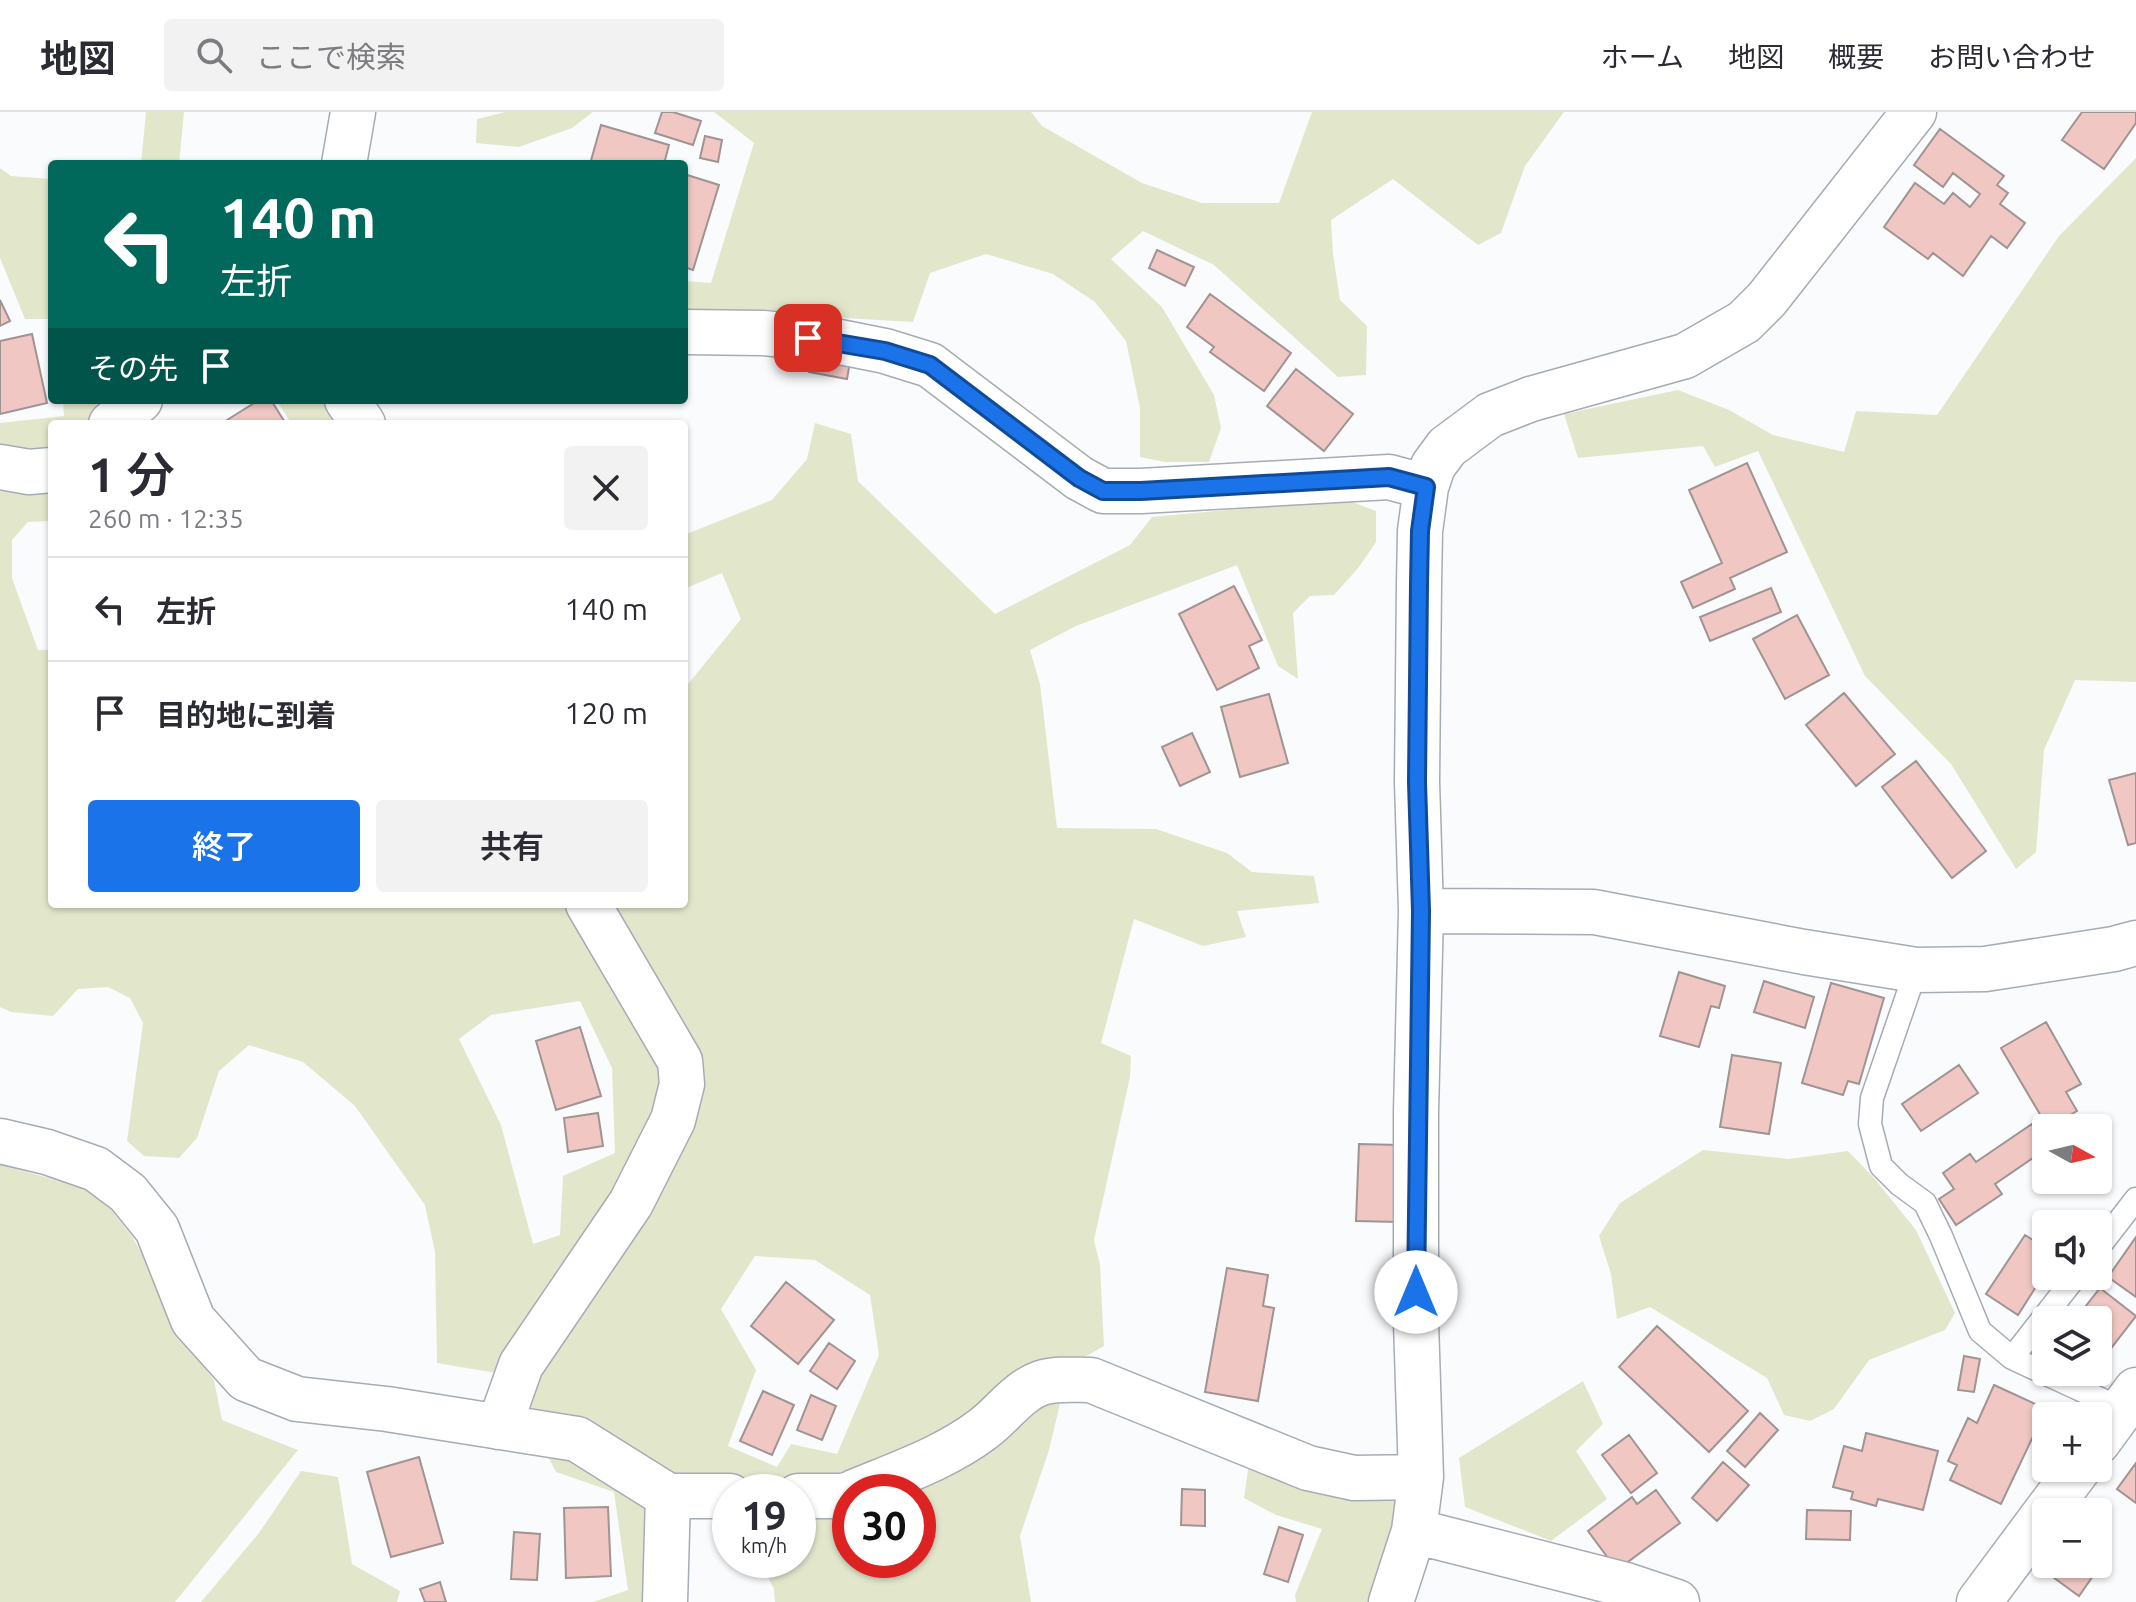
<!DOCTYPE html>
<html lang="ja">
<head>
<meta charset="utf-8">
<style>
	body { margin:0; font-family:Ubuntu,"Noto Sans JP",sans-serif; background:#f2f2f3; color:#2b2b33; height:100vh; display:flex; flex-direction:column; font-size:30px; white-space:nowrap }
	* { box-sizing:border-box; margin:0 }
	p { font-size:26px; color:#7c7c81 }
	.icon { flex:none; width:44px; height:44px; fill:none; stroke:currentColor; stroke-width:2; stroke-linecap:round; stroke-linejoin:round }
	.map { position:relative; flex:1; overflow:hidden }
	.sheet { position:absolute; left:48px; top:308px; width:640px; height:488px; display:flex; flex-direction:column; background:#fff; border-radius:8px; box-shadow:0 2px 6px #0004 }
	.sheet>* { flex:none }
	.guide { position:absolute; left:48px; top:48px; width:640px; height:244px; border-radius:8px; box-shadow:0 2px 6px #0004; background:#00695c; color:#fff; overflow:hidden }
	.needle { width:52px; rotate:98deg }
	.tools { position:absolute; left:2032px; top:1002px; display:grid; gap:16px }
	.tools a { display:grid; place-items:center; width:80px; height:80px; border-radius:8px; background:#fff; box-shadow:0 2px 6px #0004; font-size:40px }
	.speed { position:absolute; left:712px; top:1362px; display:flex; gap:16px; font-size:40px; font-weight:700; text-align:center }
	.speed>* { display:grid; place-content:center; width:104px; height:104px; border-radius:50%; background:#fff; box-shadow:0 2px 6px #0004; line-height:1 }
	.speed small { font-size:20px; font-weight:400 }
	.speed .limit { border:12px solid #d22; background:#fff; color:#111 }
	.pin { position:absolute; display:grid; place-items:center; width:68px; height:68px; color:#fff; margin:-34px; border-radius:16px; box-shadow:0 4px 12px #0006 }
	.me { position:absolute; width:88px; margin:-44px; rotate:0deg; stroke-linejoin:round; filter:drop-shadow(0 0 6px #0008) }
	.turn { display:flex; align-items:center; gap:28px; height:168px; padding:0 40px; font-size:36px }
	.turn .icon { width:104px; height:104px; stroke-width:2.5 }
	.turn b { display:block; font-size:56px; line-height:68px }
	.then { display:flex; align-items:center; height:76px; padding:0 40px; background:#0003; gap:16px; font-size:30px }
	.round { display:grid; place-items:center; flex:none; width:84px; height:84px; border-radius:8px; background:#f2f2f3 }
	.headline { display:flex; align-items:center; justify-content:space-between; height:136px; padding:0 40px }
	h1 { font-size:48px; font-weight:600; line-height:60px }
	.primary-button { display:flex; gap:16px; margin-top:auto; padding:16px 40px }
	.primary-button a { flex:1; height:92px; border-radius:8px; background:#1a73e8; color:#fff; font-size:32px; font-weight:600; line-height:92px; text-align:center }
	.primary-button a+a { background:#f2f2f3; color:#2b2b33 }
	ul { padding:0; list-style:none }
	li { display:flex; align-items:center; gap:24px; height:104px; padding:0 40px; border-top:2px solid #e1e1e2 }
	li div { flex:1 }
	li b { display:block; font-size:30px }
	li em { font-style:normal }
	header { display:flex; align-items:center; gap:48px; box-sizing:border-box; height:112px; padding:0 40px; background:#fff; border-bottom:2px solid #e1e1e2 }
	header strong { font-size:38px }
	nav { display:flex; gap:44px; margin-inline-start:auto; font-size:28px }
	.search { width:560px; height:72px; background:#f2f2f3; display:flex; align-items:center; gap:20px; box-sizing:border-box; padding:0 28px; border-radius:8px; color:#7c7c81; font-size:30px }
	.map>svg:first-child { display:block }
	.green { fill:#e2e7cc; fill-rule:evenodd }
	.building { fill:#f0c7c2; stroke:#a09493; stroke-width:2 }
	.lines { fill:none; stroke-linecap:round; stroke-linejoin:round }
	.service-casing { stroke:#a6acb4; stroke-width:25 }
	.minor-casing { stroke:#a6acb4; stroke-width:47 }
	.secondary-casing { stroke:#a6acb4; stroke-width:47 }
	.service { stroke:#fff; stroke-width:22 }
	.minor { stroke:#fff; stroke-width:44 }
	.secondary { stroke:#fff; stroke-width:44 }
	.route-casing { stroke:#114b97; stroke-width:20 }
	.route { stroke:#1a73e8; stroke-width:14 }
</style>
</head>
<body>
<header>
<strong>地図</strong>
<div class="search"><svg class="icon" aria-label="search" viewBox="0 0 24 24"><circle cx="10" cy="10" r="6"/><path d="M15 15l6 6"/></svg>ここで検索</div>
<nav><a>ホーム</a><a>地図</a><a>概要</a><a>お問い合わせ</a></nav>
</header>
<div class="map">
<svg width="2136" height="1490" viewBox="0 0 2136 1490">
	<rect width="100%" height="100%" fill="#fafbfd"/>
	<path class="green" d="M 146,0 L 184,0 L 179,52 L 141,52 Z
		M 505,0 L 593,0 L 572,16 L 519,35 L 476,31 L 477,7 Z
		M 714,0 L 1031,0 L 1042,14 L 1142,71 L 1202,91 L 1279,91 L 1312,0 L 1564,0 L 1525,54 L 1501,121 L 1478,133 L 1393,67 L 1331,108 L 1333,142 L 1340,188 L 1367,214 L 1366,263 L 1338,265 L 1214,153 L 1143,119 L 1111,147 L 1162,195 L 1214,283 L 1221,316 L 1209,350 L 1165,350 L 1140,345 L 1140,296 L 1126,229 L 1095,190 L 1053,162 L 986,142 L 930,161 L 913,210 L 809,204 L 684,202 L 684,169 L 711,171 L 754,31 Z
		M 2136,46 L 2136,570 L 2075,568 L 2044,638 L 2036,740 L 2016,757 L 1951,652 L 1865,564 L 1758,339 L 1715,355 L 1703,334 L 1578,346 L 1564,302 L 1678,278 L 1729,298 L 1773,323 L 1844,340 L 1856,299 L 1937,303 L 2059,124 Z
		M 0,56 L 11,64 L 52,67 L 52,207 L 25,207 L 0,146 Z
		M 63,288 L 114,288 L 91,312 L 52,312 L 52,338 L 0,338 L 0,311 L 64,304 Z
		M 276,288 L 327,288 L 340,312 L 292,312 Z
		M 815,311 L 851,322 L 858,369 L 995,502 L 1130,433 L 1152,405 L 1344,387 L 1376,399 L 1376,430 L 1359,455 L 1334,483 L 1310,484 L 1293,501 L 1298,567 L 1278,554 L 1237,453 L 1076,514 L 1030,538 L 1040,572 L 1057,716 L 1156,717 L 1227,741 L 1252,760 L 1314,764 L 1319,791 L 1237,799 L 1246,825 L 1203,834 L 1134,807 L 1101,931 L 1131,944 L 1130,965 L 1094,1128 L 1100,1153 L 1104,1234 L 1069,1254 L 1049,1338 L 1020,1424 L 1031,1490 L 775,1490 L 774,1477 L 759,1448 L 798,1448 L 798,1380 L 739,1380 L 662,1367 L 656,1490 L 593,1490 L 628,1478 L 614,1380 L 556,1360 L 525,1300 L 538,1268 L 437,1251 L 435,1140 L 425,1093 L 355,994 L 303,950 L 249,933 L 219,959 L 197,1026 L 179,1046 L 144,1044 L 127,1029 L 143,911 L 130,886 L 108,875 L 78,877 L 53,904 L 11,900 L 0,895 L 0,375 L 52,382 L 52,409 L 28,410 L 12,428 L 12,466 L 38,538 L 52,538 L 52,792 L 684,792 L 684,577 L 741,507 L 722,461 L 684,477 L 684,423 L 772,388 L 807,347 ZM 580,889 L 612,956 L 615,1041 L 563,1064 L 560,1123 L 533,1132 L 501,1013 L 459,927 L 491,903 ZM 755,1144 L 815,1148 L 870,1183 L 879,1243 L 837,1342 L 791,1332 L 777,1355 L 728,1334 L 756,1258 L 721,1197 ZM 850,1380 L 918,1380 L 918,1448 L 850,1448 Z
		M 1703,1038 L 1789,1047 L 1848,1039 L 1874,1066 L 1916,1118 L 1955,1201 L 1945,1218 L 1869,1248 L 1834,1297 L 1810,1309 L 1784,1303 L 1767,1266 L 1650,1195 L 1617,1207 L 1611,1162 L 1599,1124 L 1620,1091 Z
		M 0,1053 L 79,1074 L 106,1091 L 133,1126 L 157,1169 L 183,1227 L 214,1268 L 222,1308 L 298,1338 L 175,1490 L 0,1490 Z
		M 1583,1269 L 1603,1312 L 1576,1339 L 1607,1387 L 1551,1429 L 1465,1395 L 1459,1346 Z
		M 1249,1351 L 1391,1381 L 1403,1397 L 1377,1490 L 1296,1490 L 1295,1483 L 1322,1417 L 1276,1403 L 1244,1386 Z
		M 301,1359 L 338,1365 L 352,1452 L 400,1479 L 397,1490 L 201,1490 L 259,1421 Z"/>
	<path class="building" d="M 662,0 L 673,0 L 701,9 L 693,33 L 655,21 Z
		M 2082,0 L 2136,0 L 2136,11 L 2104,57 L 2062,28 Z
		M 601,13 L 669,33 L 664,52 L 590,52 Z
		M 1940,17 L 2004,64 L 1997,73 L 2008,81 L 2000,92 L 2025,111 L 2007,136 L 1991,124 L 1963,164 L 1933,141 L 1928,147 L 1884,115 L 1915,71 L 1944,92 L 1953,81 L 1970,95 L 1980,82 L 1953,61 L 1943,75 L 1914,53 Z
		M 705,24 L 722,28 L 718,50 L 700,46 Z
		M 684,62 L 719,73 L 693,158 L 684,155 Z
		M 1157,138 L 1194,155 L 1185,174 L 1149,156 Z
		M 1210,182 L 1291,241 L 1264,279 L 1210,240 L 1214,235 L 1187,215 Z
		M 0,188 L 10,209 L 0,214 Z
		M 32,222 L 47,291 L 0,302 L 0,229 Z
		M 813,237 L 851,244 L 847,267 L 809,260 Z
		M 1296,257 L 1353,302 L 1324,339 L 1267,294 Z
		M 259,288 L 271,288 L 286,312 L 229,312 L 227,308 Z
		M 1747,351 L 1787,440 L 1730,466 L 1735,477 L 1693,496 L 1681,470 L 1722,451 L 1689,378 Z
		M 1234,474 L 1262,528 L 1249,534 L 1259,556 L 1217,578 L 1179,502 Z
		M 1771,476 L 1781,500 L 1710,529 L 1700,505 Z
		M 1797,503 L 1829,563 L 1785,587 L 1753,527 Z
		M 1844,581 L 1895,642 L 1856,674 L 1806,613 Z
		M 1269,582 L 1288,651 L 1240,665 L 1221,595 Z
		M 1192,621 L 1210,660 L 1180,674 L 1162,635 Z
		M 1916,649 L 1986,739 L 1952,766 L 1882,675 Z
		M 2136,661 L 2136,731 L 2128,733 L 2109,668 Z
		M 1679,860 L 1725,874 L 1719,896 L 1711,894 L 1699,935 L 1660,924 Z
		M 1764,869 L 1814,885 L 1805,916 L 1754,900 Z
		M 1831,871 L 1884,886 L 1859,972 L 1848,969 L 1843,983 L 1802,971 Z
		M 2046,910 L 2081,972 L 2066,980 L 2077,999 L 2048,1016 L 2001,936 Z
		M 580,915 L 601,984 L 556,998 L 536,929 Z
		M 1732,943 L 1781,951 L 1769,1022 L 1720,1015 Z
		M 1959,953 L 1978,981 L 1921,1019 L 1902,992 Z
		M 598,1001 L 603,1034 L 568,1040 L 564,1006 Z
		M 2032,1012 L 2046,1032 L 2046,1037 L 1995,1072 L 2002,1082 L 1956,1113 L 1939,1087 L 1954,1077 L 1943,1061 L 1970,1042 L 1976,1050 Z
		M 1359,1032 L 1399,1033 L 1397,1110 L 1356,1109 Z
		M 2025,1123 L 2046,1136 L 2046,1159 L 2018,1203 L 1986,1182 Z
		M 2136,1125 L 2136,1185 L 2108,1165 Z
		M 1227,1156 L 1268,1163 L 1263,1194 L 1274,1196 L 1258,1289 L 1205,1280 Z
		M 786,1170 L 834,1208 L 798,1252 L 751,1214 Z
		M 2100,1176 L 2136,1204 L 2098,1253 L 2098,1208 L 2075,1208 Z
		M 1657,1214 L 1748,1299 L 1709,1340 L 1619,1255 Z
		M 829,1231 L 855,1249 L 837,1277 L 810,1259 Z
		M 1964,1244 L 1980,1247 L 1974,1280 L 1958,1278 Z
		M 1994,1273 L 2046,1297 L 2001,1392 L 1950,1368 L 1957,1353 L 1948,1349 L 1968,1306 L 1977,1311 Z
		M 763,1279 L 794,1293 L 772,1343 L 740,1329 Z
		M 811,1283 L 836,1294 L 822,1328 L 797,1318 Z
		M 1760,1301 L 1778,1318 L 1745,1355 L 1727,1339 Z
		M 1866,1321 L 1938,1339 L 1923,1398 L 1878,1387 L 1876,1394 L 1851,1387 L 1853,1380 L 1833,1375 L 1844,1334 L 1862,1339 Z
		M 1629,1323 L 1657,1361 L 1631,1381 L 1602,1343 Z
		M 419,1345 L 443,1431 L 391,1445 L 367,1360 Z
		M 1723,1350 L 1749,1373 L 1717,1409 L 1692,1386 Z
		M 2136,1351 L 2136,1391 L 2117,1377 Z
		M 1182,1377 L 1205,1378 L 1205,1414 L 1181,1413 Z
		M 1656,1378 L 1680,1411 L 1617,1458 L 1588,1419 L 1632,1385 L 1637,1392 Z
		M 608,1395 L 611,1464 L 566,1466 L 564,1396 Z
		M 1807,1398 L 1851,1399 L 1850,1428 L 1806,1427 Z
		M 1279,1415 L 1303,1423 L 1288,1470 L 1264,1462 Z
		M 514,1420 L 540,1422 L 537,1468 L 511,1467 Z
		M 2057,1452 L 2076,1452 L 2093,1464 L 2079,1484 L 2050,1463 Z
		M 440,1470 L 446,1490 L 425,1490 L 420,1477 Z"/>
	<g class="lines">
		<g class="service-casing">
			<path id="service" d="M 1916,858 L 1872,986 L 1870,1012 L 1881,1054 L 1899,1072 L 1925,1091 L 1941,1124 L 1980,1219 L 2012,1246 L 2122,1297
				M 2098,1136 L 2136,1087
				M 2012,1246 L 2076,1164"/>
		</g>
		<g class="minor-casing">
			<path id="minor" d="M 344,52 L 353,0
				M 684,220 L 763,221 L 830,228 L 885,239 L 930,253 L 1079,366 L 1103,379 L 1141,379 L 1389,365 L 1426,375
				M 347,288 L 363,312
				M 111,312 L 140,288
				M 0,355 L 29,360 L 52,358
				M 1421,799 L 1594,800 L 1804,840 L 1916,858 L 1985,857 L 2114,837 L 2136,831
				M 0,1029 L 47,1040 L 96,1057 L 128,1081 L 157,1117 L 193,1208 L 246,1267 L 297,1287 L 387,1297 L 577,1327 L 668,1384 L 730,1384
				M 499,1315 L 521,1253 L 631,1091 L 673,1008 L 682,972 L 680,949 L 588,792
				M 854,1380 C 897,1362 945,1346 983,1317 C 1002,1303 1018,1279 1041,1271 C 1056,1266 1076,1268 1091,1268 L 1308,1356 L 1354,1366 L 1421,1365
				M 798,1384 L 843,1384 L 850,1382
				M 1414,1419 L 1626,1473 L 1677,1490
				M 665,1490 L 668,1384
				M 1391,1490 L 1414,1419 L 1421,1365 L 1416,1210 L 1416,1000 L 1421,799 L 1417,670 L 1419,472 L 1420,419 L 1426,375 L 1433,354 L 1447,335 L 1490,303 L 1531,287 L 1685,244 L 1744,210 L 1767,187 L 1914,0"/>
		</g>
		<g class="secondary-casing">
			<path id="secondary" d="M 2098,1330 L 2136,1278
				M 2046,1400 L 2079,1356
				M 1979,1490 L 2046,1400"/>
		</g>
		<use href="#service" class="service"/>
		<use href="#minor" class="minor"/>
		<use href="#secondary" class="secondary"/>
	</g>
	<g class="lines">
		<g class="route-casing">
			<path id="route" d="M 808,226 L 885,239 L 930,253 L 1079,366 L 1103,379 L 1141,379 L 1389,365 L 1426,375 L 1420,419 L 1419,472 L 1417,670 L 1421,799 L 1416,1180"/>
		</g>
		<use href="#route" class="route"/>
	</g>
</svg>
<div class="tools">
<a><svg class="needle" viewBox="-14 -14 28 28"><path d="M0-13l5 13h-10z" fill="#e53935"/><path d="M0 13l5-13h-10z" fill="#7c7c81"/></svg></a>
<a><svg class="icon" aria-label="sound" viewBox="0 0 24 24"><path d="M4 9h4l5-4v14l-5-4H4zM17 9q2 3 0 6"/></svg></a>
<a><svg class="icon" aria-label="layers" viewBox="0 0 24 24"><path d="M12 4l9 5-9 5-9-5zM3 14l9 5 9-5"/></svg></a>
<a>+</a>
<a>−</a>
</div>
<div class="speed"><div>19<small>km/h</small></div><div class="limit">30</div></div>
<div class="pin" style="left:808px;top:226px;background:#d93025"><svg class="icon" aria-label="arrive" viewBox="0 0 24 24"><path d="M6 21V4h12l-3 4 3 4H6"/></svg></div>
<svg class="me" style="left:1416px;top:1180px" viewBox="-20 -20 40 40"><circle r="19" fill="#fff"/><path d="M0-13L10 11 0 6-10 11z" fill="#1a73e8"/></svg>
<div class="guide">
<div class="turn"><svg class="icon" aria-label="left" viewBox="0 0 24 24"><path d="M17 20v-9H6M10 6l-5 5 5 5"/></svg><div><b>140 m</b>左折</div></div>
<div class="then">その先<svg class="icon" aria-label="arrive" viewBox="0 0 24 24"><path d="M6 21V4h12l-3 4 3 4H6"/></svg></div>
</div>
<section class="sheet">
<div class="headline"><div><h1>1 分</h1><p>260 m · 12:35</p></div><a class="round"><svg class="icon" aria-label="close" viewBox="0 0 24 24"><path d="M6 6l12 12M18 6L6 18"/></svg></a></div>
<ul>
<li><svg class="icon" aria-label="left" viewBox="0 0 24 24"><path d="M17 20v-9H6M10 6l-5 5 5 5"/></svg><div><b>左折</b></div><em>140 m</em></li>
<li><svg class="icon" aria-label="arrive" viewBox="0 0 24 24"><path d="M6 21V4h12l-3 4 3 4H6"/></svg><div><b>目的地に到着</b></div><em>120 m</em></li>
</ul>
<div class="primary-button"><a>終了</a><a>共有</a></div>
</section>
</div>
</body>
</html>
